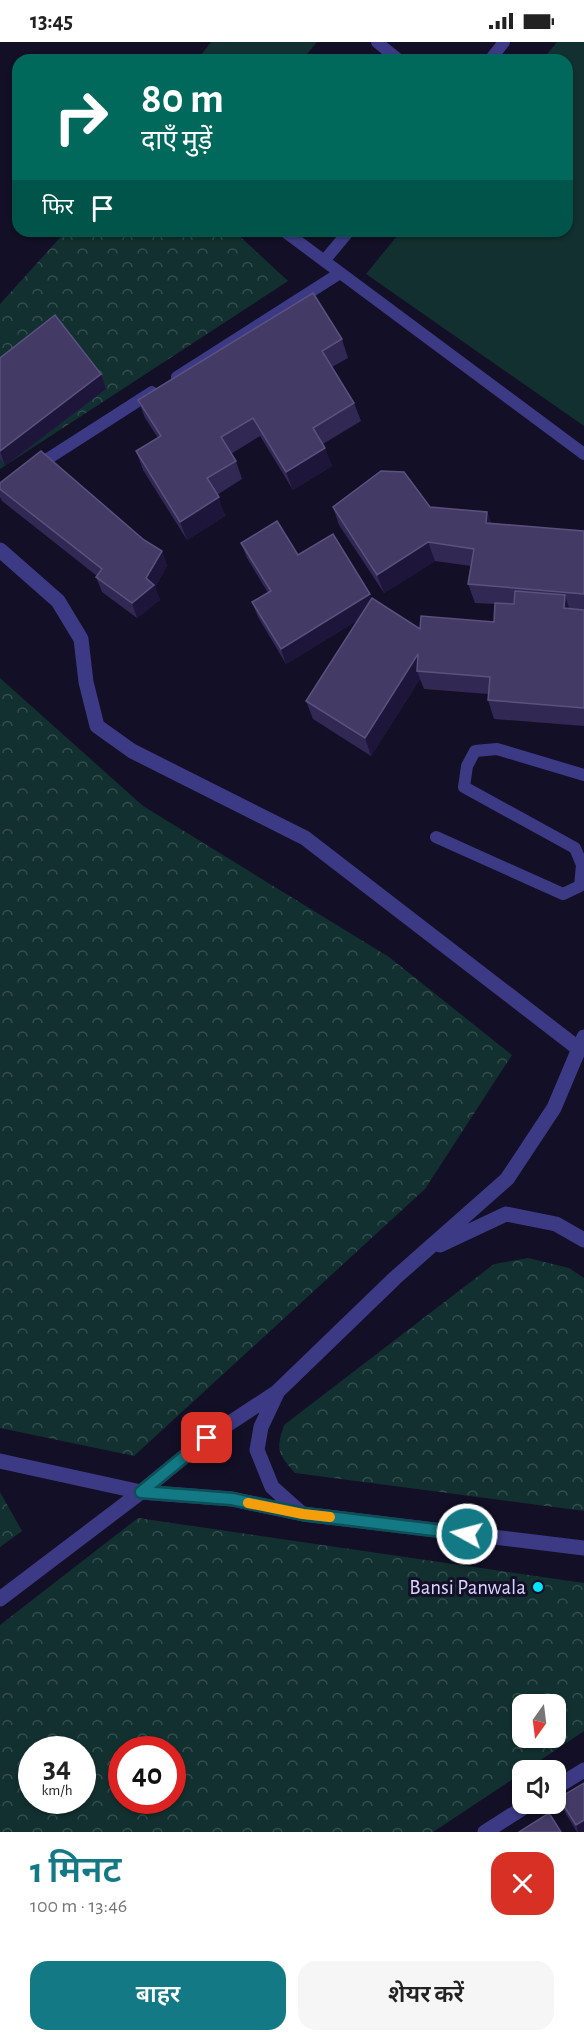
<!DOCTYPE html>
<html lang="hi">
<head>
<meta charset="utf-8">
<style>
	body { margin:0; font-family:"Alegreya Sans","Noto Sans Devanagari",sans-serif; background:#f6f6f6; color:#222; height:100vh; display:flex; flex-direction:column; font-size:22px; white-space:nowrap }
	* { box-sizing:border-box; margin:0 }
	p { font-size:20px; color:#767676 }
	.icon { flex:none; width:33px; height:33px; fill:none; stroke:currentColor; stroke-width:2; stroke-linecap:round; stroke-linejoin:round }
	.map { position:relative; height:1790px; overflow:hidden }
	.drawer { display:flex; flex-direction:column; background:#fff; flex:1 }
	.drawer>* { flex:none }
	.top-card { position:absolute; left:12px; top:12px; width:561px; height:183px; border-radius:18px; box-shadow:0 2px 4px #0004; background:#00695c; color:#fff; overflow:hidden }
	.needle { width:39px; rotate:194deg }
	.buttons { position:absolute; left:512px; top:1652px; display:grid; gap:12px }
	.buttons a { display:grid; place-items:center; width:54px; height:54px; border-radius:12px; background:#fff; box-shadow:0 2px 4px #0004; font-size:30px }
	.speed { position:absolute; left:18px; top:1694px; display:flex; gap:12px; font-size:30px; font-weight:700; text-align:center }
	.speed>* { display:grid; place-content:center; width:78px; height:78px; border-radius:50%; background:#fff; box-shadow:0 2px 4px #0004; line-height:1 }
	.speed small { font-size:15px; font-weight:400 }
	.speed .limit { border:9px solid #d22; background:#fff; color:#111 }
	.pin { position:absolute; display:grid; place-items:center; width:51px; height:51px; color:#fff; margin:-26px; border-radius:12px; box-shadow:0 3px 9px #0006 }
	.me { position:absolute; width:66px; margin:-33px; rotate:277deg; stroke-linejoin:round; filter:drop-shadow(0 0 4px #0008) }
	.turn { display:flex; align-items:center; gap:21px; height:126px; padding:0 30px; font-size:27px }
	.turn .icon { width:78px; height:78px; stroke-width:2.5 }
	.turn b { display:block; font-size:42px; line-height:51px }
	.then { display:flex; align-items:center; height:57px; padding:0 30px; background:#0003; gap:12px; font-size:22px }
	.round { display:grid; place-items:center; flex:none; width:63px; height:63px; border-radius:18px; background:#f6f6f6 }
	.summary { display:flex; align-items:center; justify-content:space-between; height:102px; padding:0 30px }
	h1 { font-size:36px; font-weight:600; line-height:45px; color:#137a85 }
	.primary-button { display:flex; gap:12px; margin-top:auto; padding:12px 30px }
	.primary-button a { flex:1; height:69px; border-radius:18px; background:#137a85; color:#fff; font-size:24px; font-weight:600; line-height:69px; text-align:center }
	.primary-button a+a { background:#f6f6f6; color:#222 }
	.status { display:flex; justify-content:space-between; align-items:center; height:42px; padding:0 30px; background:#fff; direction:ltr }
	.status svg { height:16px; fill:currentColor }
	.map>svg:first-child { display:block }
	.grass { fill:#12302f }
	.forest { fill:url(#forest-crowns); fill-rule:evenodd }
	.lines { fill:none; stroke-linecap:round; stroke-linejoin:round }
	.service { stroke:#3d3a85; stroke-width:12 }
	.minor { stroke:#3d3a85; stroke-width:15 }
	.tertiary { stroke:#3d3a85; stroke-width:15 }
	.wall { fill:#312854 }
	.shaded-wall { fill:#1d163a }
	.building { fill:#433a66; stroke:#5a527e; stroke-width:1.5 }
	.route-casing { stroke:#0c4f56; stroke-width:15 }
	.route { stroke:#137a85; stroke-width:10 }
	.slow { stroke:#f59e0b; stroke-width:10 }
	.poi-dot { fill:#00e5ff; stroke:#130f26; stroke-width:2 }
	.labels { text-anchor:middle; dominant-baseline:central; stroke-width:6; stroke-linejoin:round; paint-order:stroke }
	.poi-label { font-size:21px; fill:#d9d4ff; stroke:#130f26; text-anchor:end }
</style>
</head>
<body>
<div class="status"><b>13:45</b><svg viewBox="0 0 49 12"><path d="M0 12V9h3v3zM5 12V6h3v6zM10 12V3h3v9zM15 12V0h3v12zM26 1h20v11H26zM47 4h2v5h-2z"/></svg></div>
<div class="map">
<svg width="584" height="1790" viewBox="0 0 584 1790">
	<defs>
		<pattern id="forest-crowns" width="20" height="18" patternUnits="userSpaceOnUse" patternTransform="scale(1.5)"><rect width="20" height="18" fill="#12302f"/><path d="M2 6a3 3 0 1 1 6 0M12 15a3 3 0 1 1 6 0" fill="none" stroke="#344d4e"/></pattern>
	</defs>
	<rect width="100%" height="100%" fill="#130f26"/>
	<path class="grass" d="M 211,0 L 317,0 L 302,18 L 197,18 Z
		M 557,0 L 584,0 L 584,384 L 366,232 L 401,189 L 567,189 L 567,18 L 542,18 Z"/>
	<path class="forest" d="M 66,189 L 234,189 L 288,239 L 0,427 L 0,262 Z
		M 0,636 L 143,764 L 389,915 L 512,1013 L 425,1147 L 134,1414 L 0,1386 Z
		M 528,1216 L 569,1226 L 584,1236 L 584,1469 L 295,1431 C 277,1411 276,1408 284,1383 L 494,1222 Z
		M 0,1450 L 22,1489 L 0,1505 Z
		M 138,1476 L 584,1541 L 584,1689 L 526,1728 L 522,1728 L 522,1731 L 433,1790 L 0,1790 L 0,1583 ZM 522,1662 L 555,1662 L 555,1695 L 522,1695 ZM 32,1707 L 82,1707 L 82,1758 L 32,1758 ZM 122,1707 L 172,1707 L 172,1758 L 122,1758 Z"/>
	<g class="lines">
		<path class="service" d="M 377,0 L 399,18
			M 490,18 L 504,0
			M 284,189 L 584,412
			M 324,219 L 349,189
			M 177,335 L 340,231
			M 35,425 L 152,350
			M 436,795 L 563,852 L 580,844 L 582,823 L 575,806 L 464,745 L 467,724 L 475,709 L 497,707 L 584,733"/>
		<path class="minor" d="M 0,508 L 58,559 L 81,597 L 86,640 L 97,684 L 132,709 L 305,796 L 579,1007
			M 0,1557 L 141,1450
			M 555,1746 L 584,1728
			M 485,1790 L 531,1761"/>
		<path class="tertiary" d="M 440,1203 L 506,1172 L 556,1182 L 584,1198
			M 277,1351 L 261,1385 L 257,1408 L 272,1445 L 300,1470
			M 0,1419 L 141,1450 L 232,1457 L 303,1472 L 584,1506
			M 141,1450 L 207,1396 L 277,1350 L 395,1236 L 507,1137 L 554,1066 L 584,995"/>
	</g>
	<path class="wall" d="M 342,297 L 348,316 L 332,325 L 354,361 L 361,379 L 323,402 L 332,424 L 293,448 L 260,394 L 231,412 L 236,419 L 242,437 L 217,453 L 225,474 L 187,498 L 143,428 L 136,409 L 158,396 L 145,376 L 138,358 Z
		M 0,316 L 101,332 L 106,347 L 5,424 L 0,416 Z
		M 0,441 L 144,498 L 162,509 L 167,524 L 155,545 L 160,558 L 137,576 L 102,550 L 96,535 L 97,534 L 2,459 L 0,455 Z
		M 333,465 L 430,465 L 487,470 L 491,481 L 584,489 L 584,684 L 494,677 L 488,658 L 488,652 L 424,647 L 420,637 L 371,714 L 313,677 L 306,659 L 358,578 L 286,622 L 258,575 L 252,560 L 268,551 L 247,516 L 241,501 L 298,513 L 372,556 L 420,587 L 494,580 L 495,562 L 475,561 L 468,542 L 471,524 L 435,519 L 384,551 L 339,483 Z
		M 559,1756 L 584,1790 L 577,1790 L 563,1767 Z"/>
	<path class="shaded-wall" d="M 101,332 L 106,347 L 5,424 L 0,409 Z
		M 325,406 L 332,424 L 293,448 L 286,430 Z
		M 219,455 L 225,474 L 187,498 L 180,480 Z
		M 487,470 L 493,488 L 486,481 Z
		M 428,500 L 435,519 L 384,551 L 377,533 Z
		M 162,509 L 167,524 L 155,545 L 160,558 L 137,576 L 132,561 Z
		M 370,552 L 376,567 L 286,622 L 281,607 Z
		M 565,553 L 571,572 L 564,566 Z
		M 418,612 L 417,629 L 420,637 L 371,714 L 365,696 Z
		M 584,1778 L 584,1790 L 578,1790 L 576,1783 Z"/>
	<path class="building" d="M 313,251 L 342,297 L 322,309 L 354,361 L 313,386 L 325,406 L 286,430 L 253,376 L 221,395 L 236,419 L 207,436 L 219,455 L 180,480 L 136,409 L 161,394 L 138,358 Z
		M 55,273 L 101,332 L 0,409 L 0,316 Z
		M 41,409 L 144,498 L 162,509 L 146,536 L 154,543 L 132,561 L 96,535 L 102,527 L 0,447 L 0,441 Z
		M 381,429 L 404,430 L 430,465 L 487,470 L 486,481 L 584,489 L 584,552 L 468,542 L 474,507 L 428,500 L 377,533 L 333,465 Z
		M 277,479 L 298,513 L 333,492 L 370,552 L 281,607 L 252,560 L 271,549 L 241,501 Z
		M 515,549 L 565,553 L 564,566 L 584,568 L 584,666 L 488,658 L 490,635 L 417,629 L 418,612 L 365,696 L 306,659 L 372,556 L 420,587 L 421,574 L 494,580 L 495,561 L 514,562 Z
		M 584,1741 L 584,1778 L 576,1783 L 559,1756 Z
		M 549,1771 L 561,1790 L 519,1790 Z"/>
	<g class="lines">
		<g class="route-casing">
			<path id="route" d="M 207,1396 L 141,1450 L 232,1457 L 303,1472 L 467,1492"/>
		</g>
		<use href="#route" class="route"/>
		<path class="slow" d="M 248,1461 L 303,1472 L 330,1475"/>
	</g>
	<circle class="poi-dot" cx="538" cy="1545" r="6"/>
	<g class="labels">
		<g class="poi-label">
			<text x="526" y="1545">Bansi Panwala</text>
		</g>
	</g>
</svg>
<div class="buttons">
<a><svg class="needle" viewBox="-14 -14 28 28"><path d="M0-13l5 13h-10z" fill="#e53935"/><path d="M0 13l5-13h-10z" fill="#767676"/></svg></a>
<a><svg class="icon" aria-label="sound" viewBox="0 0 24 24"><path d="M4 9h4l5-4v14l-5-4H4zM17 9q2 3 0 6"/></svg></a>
</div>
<div class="speed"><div>34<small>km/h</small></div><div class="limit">40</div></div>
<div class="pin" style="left:207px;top:1396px;background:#d93025"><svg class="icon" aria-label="arrive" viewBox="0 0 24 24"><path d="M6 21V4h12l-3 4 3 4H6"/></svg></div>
<svg class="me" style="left:467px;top:1492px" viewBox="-20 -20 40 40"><circle r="17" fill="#137a85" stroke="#fff" stroke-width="3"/><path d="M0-11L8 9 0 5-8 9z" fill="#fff"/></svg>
<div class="top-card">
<div class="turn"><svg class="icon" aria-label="right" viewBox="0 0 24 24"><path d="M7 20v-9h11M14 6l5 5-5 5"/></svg><div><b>80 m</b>दाएँ मुड़ें</div></div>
<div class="then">फिर<svg class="icon" aria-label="arrive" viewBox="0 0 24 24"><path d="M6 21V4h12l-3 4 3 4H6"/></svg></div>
</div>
</div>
<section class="drawer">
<div class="summary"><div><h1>1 मिनट</h1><p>100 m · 13:46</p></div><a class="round" style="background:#d93025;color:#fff"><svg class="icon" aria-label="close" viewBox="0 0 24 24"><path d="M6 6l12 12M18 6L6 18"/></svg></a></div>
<div class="primary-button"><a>बाहर</a><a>शेयर करें</a></div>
</section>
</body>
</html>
